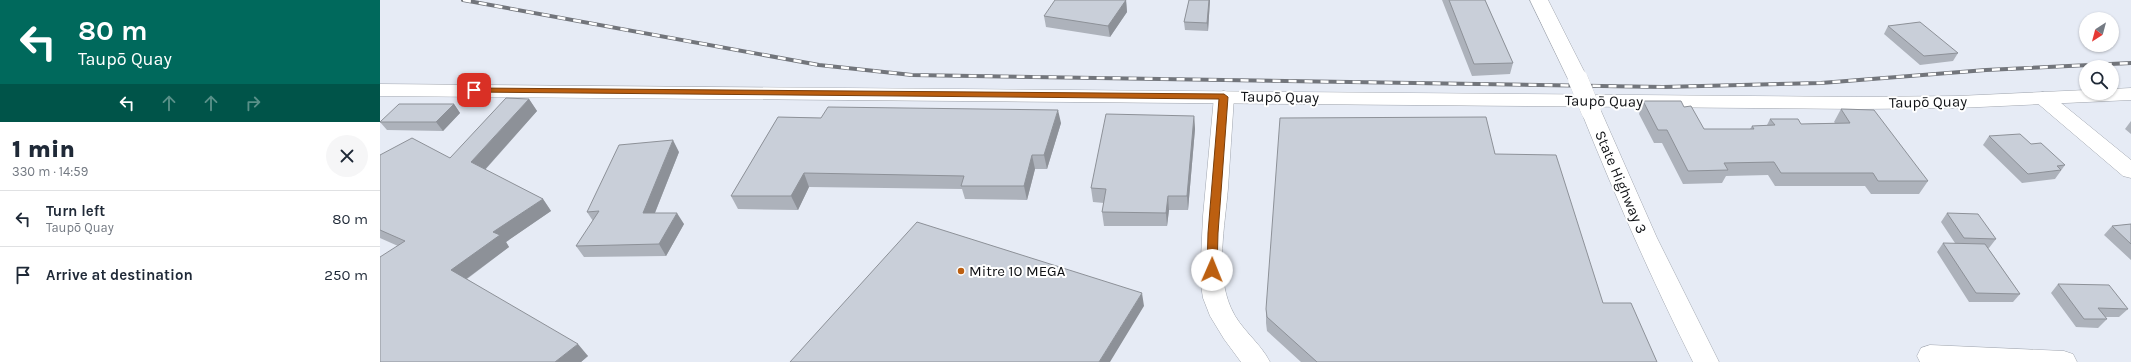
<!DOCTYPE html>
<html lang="en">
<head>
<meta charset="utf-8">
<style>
	body { margin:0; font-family:Karla,sans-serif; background:#f6f6f7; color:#1f2937; height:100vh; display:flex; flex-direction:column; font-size:15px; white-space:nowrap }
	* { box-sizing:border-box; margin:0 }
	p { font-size:13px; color:#747a83 }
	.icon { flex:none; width:22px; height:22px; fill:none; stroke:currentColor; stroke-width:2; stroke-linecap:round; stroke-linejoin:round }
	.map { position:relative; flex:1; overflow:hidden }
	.drawer { display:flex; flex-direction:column; background:#fff; width:380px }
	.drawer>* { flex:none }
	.guide { background:#00695c; color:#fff; overflow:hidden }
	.needle { width:26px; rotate:216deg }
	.tools { position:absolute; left:1699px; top:12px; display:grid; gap:8px }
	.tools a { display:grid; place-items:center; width:40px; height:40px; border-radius:50%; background:#fff; box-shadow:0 1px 3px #0004; font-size:20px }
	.pin { position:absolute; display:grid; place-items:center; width:34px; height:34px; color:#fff; margin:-17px; border-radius:8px; box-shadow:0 2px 6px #0006 }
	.me { position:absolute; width:44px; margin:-22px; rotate:1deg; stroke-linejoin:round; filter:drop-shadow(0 0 3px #0008) }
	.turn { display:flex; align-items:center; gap:14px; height:84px; padding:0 12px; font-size:18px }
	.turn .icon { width:52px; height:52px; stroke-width:2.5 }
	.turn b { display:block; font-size:28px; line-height:34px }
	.lanes { display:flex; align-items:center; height:38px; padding:0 12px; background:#0003; justify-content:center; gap:20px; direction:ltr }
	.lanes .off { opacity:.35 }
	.round { display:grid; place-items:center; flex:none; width:42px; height:42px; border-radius:21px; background:#f6f6f7 }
	.headline { display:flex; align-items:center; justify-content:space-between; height:68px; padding:0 12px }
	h1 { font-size:24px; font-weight:800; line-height:30px }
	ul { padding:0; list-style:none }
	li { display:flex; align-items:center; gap:12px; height:56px; padding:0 12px; border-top:1px solid #e0e1e3 }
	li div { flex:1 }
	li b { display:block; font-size:15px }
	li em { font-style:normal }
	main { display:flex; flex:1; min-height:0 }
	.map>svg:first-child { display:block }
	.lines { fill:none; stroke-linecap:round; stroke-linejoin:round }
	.street-casing { stroke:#a1a6af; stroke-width:1 }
	.secondary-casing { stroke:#a1a6af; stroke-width:1 }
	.highway-casing { stroke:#a1a6af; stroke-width:1 }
	.street { fill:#fff; fill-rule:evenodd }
	.secondary { fill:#fff; fill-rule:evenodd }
	.highway { fill:#fff; fill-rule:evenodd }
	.rail-casing { stroke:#72757b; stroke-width:4 }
	.rail { stroke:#fff; stroke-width:2.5; stroke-dasharray:8; stroke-linecap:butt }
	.highway-bridge-casing { stroke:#a1a6af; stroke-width:20; stroke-linecap:butt }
	.highway-bridge { stroke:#fff; stroke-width:20 }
	.wall { fill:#adb2bb }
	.shaded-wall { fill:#8d9198 }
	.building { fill:#c9cfd9; stroke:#8d9198 }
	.route { fill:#bc5f10; stroke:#7a3e0a }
	.poi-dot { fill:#bc5f10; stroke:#fff; stroke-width:1.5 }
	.labels { text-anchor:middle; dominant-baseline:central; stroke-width:4; stroke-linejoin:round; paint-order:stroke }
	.street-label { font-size:15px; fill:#101215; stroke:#fff }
	.poi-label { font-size:15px; fill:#101215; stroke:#fff; text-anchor:start }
</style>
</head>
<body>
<main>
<section class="drawer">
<div class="guide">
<div class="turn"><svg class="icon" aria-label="left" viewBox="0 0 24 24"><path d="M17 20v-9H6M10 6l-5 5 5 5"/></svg><div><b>80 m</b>Taupō Quay</div></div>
<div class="lanes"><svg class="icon" aria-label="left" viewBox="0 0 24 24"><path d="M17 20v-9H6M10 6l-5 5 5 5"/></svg><svg class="icon off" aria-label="ahead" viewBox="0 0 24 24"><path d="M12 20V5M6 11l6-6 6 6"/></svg><svg class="icon off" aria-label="ahead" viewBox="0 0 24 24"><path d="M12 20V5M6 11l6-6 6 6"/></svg><svg class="icon off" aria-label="right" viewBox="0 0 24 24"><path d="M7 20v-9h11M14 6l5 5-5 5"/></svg></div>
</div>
<div class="headline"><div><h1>1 min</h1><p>330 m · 14:59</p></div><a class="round"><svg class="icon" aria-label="close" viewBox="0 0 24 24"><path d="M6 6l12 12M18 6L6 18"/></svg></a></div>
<ul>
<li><svg class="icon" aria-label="left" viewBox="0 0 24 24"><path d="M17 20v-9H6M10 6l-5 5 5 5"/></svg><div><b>Turn left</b><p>Taupō Quay</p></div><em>80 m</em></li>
<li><svg class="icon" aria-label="arrive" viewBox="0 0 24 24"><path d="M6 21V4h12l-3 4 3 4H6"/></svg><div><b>Arrive at destination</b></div><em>250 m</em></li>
</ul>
</section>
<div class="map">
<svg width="1751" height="362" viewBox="0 0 1751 362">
	<rect width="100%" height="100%" fill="#e6ebf5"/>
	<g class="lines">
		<g class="street-casing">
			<path id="street" d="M 844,91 L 851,93 L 854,97 C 852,127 850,158 848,188 C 845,226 835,272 851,308 C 860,329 880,342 890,362 L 861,362 L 844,339 L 830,316 L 823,298 L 820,279 L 823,216 L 834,97 L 837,93 Z
				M 1663,92 L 1670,94 L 1751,160 L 1751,178 L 1743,176 L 1656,102 L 1653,98 L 1656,94 Z
				M 1550,345 L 1684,351 L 1693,354 L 1697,362 L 1540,362 L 1537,356 L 1541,348 Z"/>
		</g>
		<g class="secondary-casing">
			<path id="secondary" d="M 0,84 L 1479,97 L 1578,96 L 1706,90 L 1706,93 L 1732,93 L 1732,89 L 1751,88 L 1751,100 L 1578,108 L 1479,109 L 0,96 Z"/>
		</g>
		<g class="highway-casing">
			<path id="highway" d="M 1150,0 L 1168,0 L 1208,79 L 1205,83 L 1198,85 L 1191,83 L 1188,79 Z
				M 1211,105 L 1218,106 L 1221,111 L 1277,238 L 1339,362 L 1313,362 C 1272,280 1235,196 1201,111 L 1204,106 Z"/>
		</g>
		<use href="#street" class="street"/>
		<use href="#secondary" class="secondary"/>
		<use href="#highway" class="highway"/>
		<g class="rail-casing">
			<path id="rail" d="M 83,0 L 439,65 L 532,75 L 1283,87 L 1441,83 L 1606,70 L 1751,63"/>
		</g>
		<use href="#rail" class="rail"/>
		<g class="highway-bridge-casing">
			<path id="highway-bridge" d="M 1198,79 L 1211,111"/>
		</g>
		<use href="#highway-bridge" class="highway-bridge"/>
	</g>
	<path class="wall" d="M 746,0 L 747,12 L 730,37 L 666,27 L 664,16 Z
		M 809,0 L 830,0 L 828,31 L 805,30 L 804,22 Z
		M 1062,0 L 1105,0 L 1133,63 L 1130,74 L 1092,76 Z
		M 1508,26 L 1578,53 L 1573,61 L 1540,65 L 1504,34 Z
		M 149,99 L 157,111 L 105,170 L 163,199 L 171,211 L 126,242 L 129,247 L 87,279 L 208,356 L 201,362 L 0,362 L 18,246 L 0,238 L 0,155 L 70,158 Z
		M 1263,101 L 1304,107 L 1324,129 L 1370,129 L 1372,126 L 1387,125 L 1390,119 L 1421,124 L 1455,123 L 1454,122 L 1461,109 L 1548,181 L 1539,194 L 1491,194 L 1485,186 L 1395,186 L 1388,175 L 1346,176 L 1342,183 L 1303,184 L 1282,143 L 1274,143 L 1259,114 Z
		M 74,104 L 80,113 L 63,131 L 7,130 L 0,122 Z
		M 814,116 L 815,129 L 808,210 L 789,210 L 787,226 L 724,226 L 722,212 L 724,203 L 713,202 L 711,188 Z
		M 398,117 L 681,123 L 667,169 L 655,169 L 647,200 L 585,199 L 582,189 L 429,187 L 418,210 L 358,209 L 351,196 Z
		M 1751,121 L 1751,134 L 1745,129 Z
		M 1609,136 L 1685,165 L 1675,179 L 1642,183 L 1603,145 Z
		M 299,152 L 275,213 L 304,224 L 286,256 L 204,257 L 196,246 L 213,221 L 207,212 Z
		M 1115,154 L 1223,303 L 1277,362 L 921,362 L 887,331 L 886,323 L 886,309 Z
		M 1567,213 L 1616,239 L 1609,248 L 1608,248 L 1640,294 L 1633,302 L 1589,302 L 1557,252 L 1563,243 L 1575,243 L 1561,222 Z
		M 1751,224 L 1751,260 L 1724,235 L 1732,226 Z
		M 1678,284 L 1748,309 L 1739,317 L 1725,317 L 1727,319 L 1718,328 L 1696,327 L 1671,293 Z"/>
	<path class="shaded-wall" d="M 746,0 L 747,12 L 730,37 L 728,26 Z
		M 829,0 L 830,0 L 828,31 L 827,23 Z
		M 149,99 L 157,111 L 100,175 L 91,162 Z
		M 74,104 L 80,113 L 63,131 L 56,122 Z
		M 678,110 L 681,123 L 667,169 L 664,155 Z
		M 814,116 L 815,129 L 808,210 L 807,196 Z
		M 293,140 L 299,152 L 270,225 L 263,213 Z
		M 652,155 L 655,169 L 647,200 L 644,186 Z
		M 424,173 L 429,187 L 418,210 L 411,196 Z
		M 788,196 L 789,210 L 787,226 L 786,213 Z
		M 163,199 L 171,211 L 126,242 L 129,247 L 82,282 L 71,270 L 113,232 Z
		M 297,213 L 304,224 L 286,256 L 279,244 Z
		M 762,293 L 764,306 L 730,362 L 719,362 Z
		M 198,344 L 208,356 L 201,362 L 175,362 Z"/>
	<path class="building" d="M 675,0 L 746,0 L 728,26 L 664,16 Z
		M 809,0 L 829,0 L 827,23 L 804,22 Z
		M 1069,0 L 1105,0 L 1133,63 L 1094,64 Z
		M 1540,22 L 1578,53 L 1544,56 L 1508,26 Z
		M 126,98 L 149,99 L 91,162 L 163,199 L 113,232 L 120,235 L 71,270 L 198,344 L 175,362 L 0,362 L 0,257 L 25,241 L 0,230 L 0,155 L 32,138 L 70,158 Z
		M 1263,101 L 1301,101 L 1304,107 L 1311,106 L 1324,129 L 1374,129 L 1372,126 L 1395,125 L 1390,119 L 1418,119 L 1421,124 L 1470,123 L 1461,109 L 1494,110 L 1548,181 L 1498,181 L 1493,173 L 1401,173 L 1394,162 L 1344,163 L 1348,170 L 1308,171 L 1287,130 L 1278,130 Z
		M 19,104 L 74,104 L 56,122 L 0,122 Z
		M 448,107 L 678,110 L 664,155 L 652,155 L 644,186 L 581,186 L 584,176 L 424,173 L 411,196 L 351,196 L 398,117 L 441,118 Z
		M 726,114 L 814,116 L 807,196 L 788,196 L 786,213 L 722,212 L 726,189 L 711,188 Z
		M 1106,117 L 1115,154 L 1176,155 L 1223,303 L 1251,303 L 1277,362 L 937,362 L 887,317 L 886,309 L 900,118 Z
		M 1640,134 L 1651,144 L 1661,143 L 1685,165 L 1677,166 L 1681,170 L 1648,174 L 1609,136 Z
		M 293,140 L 263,213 L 297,213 L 279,244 L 196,246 L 219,211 L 207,212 L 239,145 Z
		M 1567,213 L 1598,214 L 1616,239 L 1584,238 Z
		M 537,222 L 762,293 L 719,362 L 410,362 Z
		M 1751,224 L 1751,244 L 1732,226 Z
		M 1563,243 L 1605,244 L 1640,294 L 1596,293 Z
		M 1678,284 L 1729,285 L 1748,309 L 1718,308 L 1727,319 L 1704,319 Z"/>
	<path class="route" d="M 94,88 L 844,94 L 848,97 L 838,233 L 837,270 L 832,274 L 827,270 L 828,233 L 839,99 L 91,92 L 90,90 Z"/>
	<circle class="poi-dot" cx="581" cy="271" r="4"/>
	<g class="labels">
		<g class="street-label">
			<text transform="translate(900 97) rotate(1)">Taupō Quay</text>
			<text transform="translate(1224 101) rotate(1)">Taupō Quay</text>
			<text transform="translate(1548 102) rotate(-1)">Taupō Quay</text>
			<text transform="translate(1241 182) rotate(67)">State Highway 3</text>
		</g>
		<g class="poi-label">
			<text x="589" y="271">Mitre 10 MEGA</text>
		</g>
	</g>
</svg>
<div class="tools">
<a><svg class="needle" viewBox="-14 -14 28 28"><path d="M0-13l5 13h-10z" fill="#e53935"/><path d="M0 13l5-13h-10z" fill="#747a83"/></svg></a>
<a><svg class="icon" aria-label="search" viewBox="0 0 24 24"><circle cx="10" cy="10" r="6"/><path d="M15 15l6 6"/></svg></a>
</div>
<div class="pin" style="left:94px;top:90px;background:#d93025"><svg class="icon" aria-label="arrive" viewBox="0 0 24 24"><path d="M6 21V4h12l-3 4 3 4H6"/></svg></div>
<svg class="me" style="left:832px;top:270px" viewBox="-20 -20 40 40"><circle r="19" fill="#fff"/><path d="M0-13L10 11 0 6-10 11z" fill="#bc5f10"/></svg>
</div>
</main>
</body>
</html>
